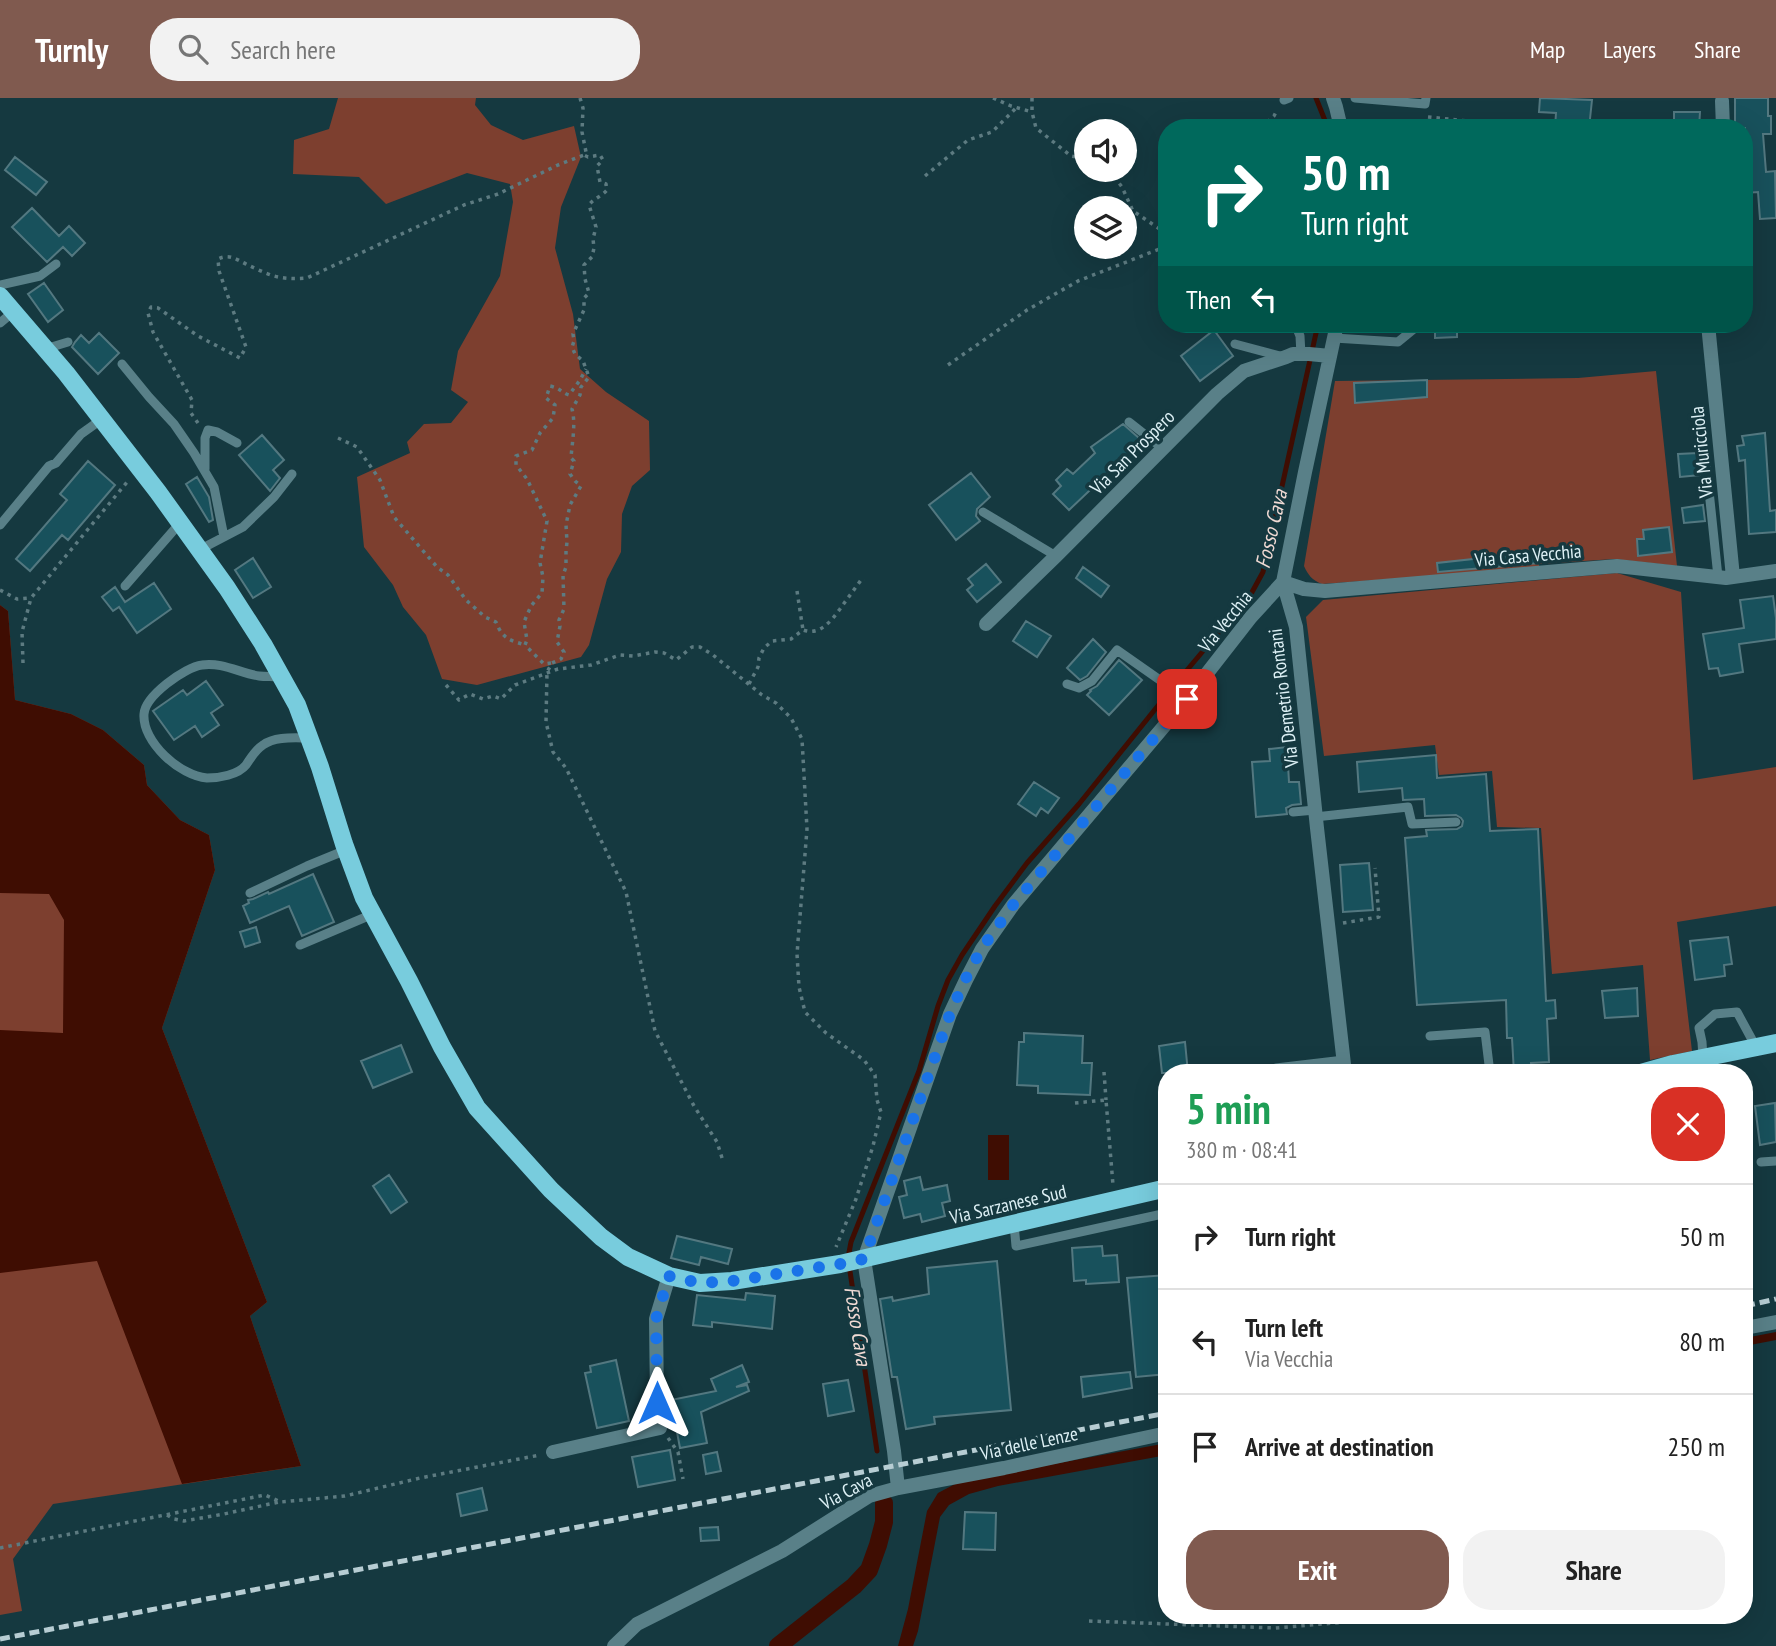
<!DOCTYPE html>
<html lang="en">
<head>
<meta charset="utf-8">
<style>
	body { margin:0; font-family:"PT Sans Narrow",sans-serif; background:#f2f2f2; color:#222; height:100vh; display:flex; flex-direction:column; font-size:26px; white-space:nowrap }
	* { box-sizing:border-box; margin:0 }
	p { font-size:23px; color:#767676 }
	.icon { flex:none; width:38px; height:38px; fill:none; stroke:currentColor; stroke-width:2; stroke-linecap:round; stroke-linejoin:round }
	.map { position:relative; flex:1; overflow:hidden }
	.panel { position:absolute; left:1158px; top:966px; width:595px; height:560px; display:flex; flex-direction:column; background:#fff; border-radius:28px; box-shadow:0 7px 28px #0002 }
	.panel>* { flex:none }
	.hud { position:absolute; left:1158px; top:21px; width:595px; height:214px; border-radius:28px; box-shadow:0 7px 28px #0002; background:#00695c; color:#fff; overflow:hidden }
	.fabs { position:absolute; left:1074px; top:21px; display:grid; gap:14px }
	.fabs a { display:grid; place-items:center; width:63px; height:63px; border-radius:50%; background:#fff; box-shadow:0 7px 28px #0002; font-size:35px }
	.pin { position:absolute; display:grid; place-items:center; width:60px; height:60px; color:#fff; margin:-30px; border-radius:14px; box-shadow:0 4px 10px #0006 }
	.me { position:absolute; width:77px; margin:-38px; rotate:0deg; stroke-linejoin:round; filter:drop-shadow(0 0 5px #0008) }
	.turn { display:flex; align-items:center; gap:24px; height:147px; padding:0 28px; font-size:32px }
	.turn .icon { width:91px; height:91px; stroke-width:2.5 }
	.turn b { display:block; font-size:49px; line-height:60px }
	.then { display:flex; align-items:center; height:66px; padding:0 28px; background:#0003; gap:14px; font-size:26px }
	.round { display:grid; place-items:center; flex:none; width:74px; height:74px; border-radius:28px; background:#f2f2f2 }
	.summary { display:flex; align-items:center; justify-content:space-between; height:119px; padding:0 28px }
	h1 { font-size:42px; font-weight:700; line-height:52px; color:#1e9e55 }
	.cta { display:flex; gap:14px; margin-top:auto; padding:14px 28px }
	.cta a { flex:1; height:80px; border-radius:28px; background:#805a4f; color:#fff; font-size:28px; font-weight:700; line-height:80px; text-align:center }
	.cta a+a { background:#f2f2f2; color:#222 }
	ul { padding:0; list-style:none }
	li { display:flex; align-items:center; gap:21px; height:105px; padding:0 28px; border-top:2px solid #e0e0e0 }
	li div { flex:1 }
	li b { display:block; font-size:26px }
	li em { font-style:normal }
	header { display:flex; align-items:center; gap:42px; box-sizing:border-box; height:98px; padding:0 35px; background:#805a4f; color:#fff }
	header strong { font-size:33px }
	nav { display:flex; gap:38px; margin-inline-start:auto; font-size:24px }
	.search { width:490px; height:63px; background:#f2f2f2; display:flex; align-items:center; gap:18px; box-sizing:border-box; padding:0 24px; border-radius:28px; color:#767676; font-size:26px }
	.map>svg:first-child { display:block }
	.green { fill:#7d3f2f }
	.water { fill:#3f0d02 }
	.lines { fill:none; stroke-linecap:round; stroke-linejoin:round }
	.stream { stroke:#3f0d02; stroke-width:5 }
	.canal { stroke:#3f0d02; stroke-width:18 }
	.building { fill:#18515c; stroke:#537880; stroke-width:2 }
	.path { stroke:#5d7b81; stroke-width:3.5; stroke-dasharray:3.5 5; stroke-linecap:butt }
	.service { stroke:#598088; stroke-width:9 }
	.minor { stroke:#598088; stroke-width:14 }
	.primary { stroke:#78ccdd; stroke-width:18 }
	.rail { stroke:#b7cdd3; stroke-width:5; stroke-dasharray:10 5; stroke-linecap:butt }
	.route { stroke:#1a73e8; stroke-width:12; stroke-dasharray:0 21.6 }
	.labels { text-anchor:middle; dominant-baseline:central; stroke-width:7; stroke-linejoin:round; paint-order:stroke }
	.street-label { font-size:19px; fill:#ddf0f5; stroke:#153940 }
	.water-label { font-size:21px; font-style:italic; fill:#f0dad4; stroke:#153940 }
</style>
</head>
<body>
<header>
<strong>Turnly</strong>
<div class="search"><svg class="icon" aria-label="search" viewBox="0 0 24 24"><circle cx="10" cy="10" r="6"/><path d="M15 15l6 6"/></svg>Search here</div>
<nav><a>Map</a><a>Layers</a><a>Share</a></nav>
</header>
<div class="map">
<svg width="1776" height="1548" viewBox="0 0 1776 1548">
	<rect width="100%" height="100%" fill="#153940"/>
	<path class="green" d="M 338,0 L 476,0 L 475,7 L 491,27 L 523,42 L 574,28 L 581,59 L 561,109 L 555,150 L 573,216 L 580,271 L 606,294 L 649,323 L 650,372 L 632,388 L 622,416 L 621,454 L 607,481 L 589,547 L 581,559 L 477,587 L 442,581 L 426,537 L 403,509 L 393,487 L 364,449 L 357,379 L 410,355 L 407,344 L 424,326 L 451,325 L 468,304 L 451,292 L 458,253 L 500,178 L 513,104 L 510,86 L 467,75 L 386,106 L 359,79 L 293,76 L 294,42 L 329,31 Z
		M 1656,273 L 1677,468 L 1614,461 L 1539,466 L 1539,470 L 1322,486 C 1312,482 1308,477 1304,468 L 1335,283 L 1578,280 Z
		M 1617,475 L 1681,494 L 1693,682 L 1776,669 L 1776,808 L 1677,824 L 1692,953 L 1650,962 L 1643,867 L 1552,876 L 1541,730 L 1497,729 L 1492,673 L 1439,677 L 1435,647 L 1324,658 L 1306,519 L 1323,502 Z
		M 0,507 L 8,513 L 15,602 L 71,616 L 103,632 L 144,667 L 147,687 L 180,722 L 209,737 L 215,772 L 162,930 L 267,1204 L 250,1218 L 301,1368 L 53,1406 L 13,1461 L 22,1513 L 0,1517 Z"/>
	<path class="water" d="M 0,507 L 8,513 L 15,602 L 71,616 L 103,632 L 144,667 L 147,687 L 180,722 L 209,737 L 215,772 L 162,930 L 267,1204 L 250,1218 L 301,1368 L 182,1386 L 97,1163 L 0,1175 L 0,932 L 63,935 L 64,822 L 49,796 L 0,795 Z
		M 988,1037 L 1009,1037 L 1009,1082 L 988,1082 Z
		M 1776,1234 L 1776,1242 L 1745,1248 L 1745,1240 Z
		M 1167,1345 L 1167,1357 L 998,1388 L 969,1396 L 949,1407 L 940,1419 L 918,1533 L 913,1548 L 898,1548 L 908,1511 L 927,1413 L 938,1395 L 957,1385 L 978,1380 Z"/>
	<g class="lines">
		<path class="stream" d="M 1316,0 L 1328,30
			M 877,1353 L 848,1160 L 851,1144 L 919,973 L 938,908 L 948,882 L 962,857 L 995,808 L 1027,765 L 1079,706 L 1177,584 L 1251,496 L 1263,474 L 1318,226"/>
		<path class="canal" d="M 778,1548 L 854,1488 L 869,1472 L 878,1447 L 884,1424 L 884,1405"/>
	</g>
	<path class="building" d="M 1540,0 L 1592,2 L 1589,30 L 1555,30 L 1556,15 L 1539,14 Z
		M 1735,0 L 1768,0 L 1768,18 L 1771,18 L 1771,36 L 1763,36 L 1766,74 L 1775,73 L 1776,120 L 1760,121 L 1758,94 L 1745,95 L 1745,30 L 1735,30 Z
		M 1674,14 L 1700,14 L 1699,30 L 1674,30 Z
		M 15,59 L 47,84 L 36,97 L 5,72 Z
		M 32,110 L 59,138 L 69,128 L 85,145 L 72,158 L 63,149 L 47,164 L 12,129 Z
		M 44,185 L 63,212 L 48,224 L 28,196 Z
		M 1435,226 L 1457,226 L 1457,239 L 1435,240 Z
		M 1214,232 L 1233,258 L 1200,283 L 1181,258 Z
		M 99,235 L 119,255 L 98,276 L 72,249 L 75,244 L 81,237 L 89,245 Z
		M 1427,282 L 1427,299 L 1355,305 L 1354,285 Z
		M 1123,326 L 1148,348 L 1107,376 L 1069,412 L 1053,396 L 1061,388 L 1056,382 L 1067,371 L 1073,376 L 1095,355 L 1091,349 Z
		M 1765,335 L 1770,413 L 1776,412 L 1776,434 L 1749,436 L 1745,362 L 1739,363 L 1737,348 L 1744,347 L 1742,338 Z
		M 262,337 L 284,362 L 273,372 L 280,380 L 270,393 L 239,357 Z
		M 1698,355 L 1700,377 L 1680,379 L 1678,356 Z
		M 88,363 L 115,387 L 68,442 L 62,437 L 30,473 L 16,461 L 67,402 L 60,396 Z
		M 971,375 L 990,399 L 977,411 L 976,418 L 980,423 L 956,442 L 929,407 Z
		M 197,379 L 209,399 L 213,422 L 209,424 L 186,386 Z
		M 1703,407 L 1705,423 L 1684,425 L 1682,410 Z
		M 1669,429 L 1672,454 L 1638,458 L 1637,441 L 1644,441 L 1643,432 Z
		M 1537,454 L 1539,465 L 1438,474 L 1437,465 Z
		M 253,460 L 271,489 L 253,500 L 235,472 Z
		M 986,466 L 1001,484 L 977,504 L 967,492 L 973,487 L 968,481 Z
		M 1083,469 L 1109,488 L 1101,499 L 1076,480 Z
		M 154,485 L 171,511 L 137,535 L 119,509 L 113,513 L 102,499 L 115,489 L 125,504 Z
		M 1773,498 L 1776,520 L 1776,541 L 1739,546 L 1743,574 L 1720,578 L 1718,570 L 1709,571 L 1703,536 L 1744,530 L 1740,502 Z
		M 1026,523 L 1051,538 L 1037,559 L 1013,543 Z
		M 1093,541 L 1106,554 L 1087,578 L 1080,582 L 1067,570 Z
		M 1119,562 L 1142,582 L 1109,617 L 1087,597 L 1091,593 L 1090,592 L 1097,588 Z
		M 206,583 L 223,607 L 211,615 L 219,627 L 202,639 L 195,628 L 174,642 L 153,613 L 183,592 L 187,597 Z
		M 1287,649 L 1289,684 L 1299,684 L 1301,706 L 1292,707 L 1286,710 L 1287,716 L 1256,719 L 1252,664 L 1270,663 L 1269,651 Z
		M 1436,657 L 1437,680 L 1486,676 L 1490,733 L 1538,731 L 1546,903 L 1555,902 L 1556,920 L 1547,921 L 1549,964 L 1531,965 L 1532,975 L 1514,975 L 1512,940 L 1507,940 L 1506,902 L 1417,907 L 1405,740 L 1427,738 L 1426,732 L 1457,731 L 1462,728 L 1463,723 L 1461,720 L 1456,717 L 1425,718 L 1424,701 L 1403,702 L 1402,690 L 1359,694 L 1357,664 Z
		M 1034,684 L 1059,700 L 1048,715 L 1041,710 L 1036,718 L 1018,706 Z
		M 1369,765 L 1373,812 L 1343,814 L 1340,767 Z
		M 313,776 L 334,824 L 302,838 L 289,808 L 250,825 L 243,808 L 249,805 L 248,802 L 253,801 L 268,794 L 269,796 Z
		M 256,829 L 260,844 L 245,849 L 240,834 Z
		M 1728,839 L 1732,866 L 1724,867 L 1725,878 L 1695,882 L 1690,843 Z
		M 1637,890 L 1638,918 L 1605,920 L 1602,893 Z
		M 1024,935 L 1083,938 L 1082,965 L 1092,965 L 1090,997 L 1038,995 L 1038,988 L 1017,987 L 1019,944 L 1024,944 Z
		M 1185,944 L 1188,975 L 1162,975 L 1159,948 Z
		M 401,947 L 412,974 L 373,990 L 361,963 Z
		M 1775,1005 L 1776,1044 L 1760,1047 L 1755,1008 Z
		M 389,1077 L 407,1104 L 391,1115 L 373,1088 Z
		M 920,1079 L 923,1092 L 947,1087 L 950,1103 L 942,1105 L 945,1118 L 922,1124 L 920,1116 L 904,1120 L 899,1099 L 907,1097 L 904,1083 Z
		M 677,1138 L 732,1151 L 728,1166 L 701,1159 L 699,1167 L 671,1160 Z
		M 1102,1148 L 1103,1158 L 1117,1157 L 1119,1184 L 1086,1186 L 1086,1182 L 1074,1183 L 1072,1150 Z
		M 997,1163 L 1011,1312 L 934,1319 L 935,1326 L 906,1331 L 897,1279 L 892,1279 L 880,1201 L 892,1199 L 893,1203 L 929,1196 L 927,1170 Z
		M 1167,1177 L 1167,1276 L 1136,1279 L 1127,1180 Z
		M 746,1195 L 775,1198 L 772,1231 L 712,1224 L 712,1229 L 693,1227 L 697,1197 L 745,1202 Z
		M 616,1262 L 629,1323 L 597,1330 L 585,1275 L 591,1274 L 590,1268 Z
		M 742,1267 L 749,1284 L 736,1289 L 747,1287 L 749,1293 L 701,1314 L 707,1345 L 680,1350 L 671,1302 L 716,1293 L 711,1281 Z
		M 1130,1274 L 1132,1290 L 1083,1299 L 1081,1279 Z
		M 848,1282 L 854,1313 L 828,1318 L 823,1286 Z
		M 670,1352 L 675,1382 L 638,1389 L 632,1359 Z
		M 717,1354 L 721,1373 L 706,1376 L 703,1357 Z
		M 482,1390 L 487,1412 L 461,1418 L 457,1396 Z
		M 965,1414 L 996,1415 L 995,1452 L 963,1451 Z
		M 718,1429 L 719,1442 L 701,1443 L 700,1430 Z"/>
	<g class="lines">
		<path class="path" d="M 580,0 L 583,10 L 582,34 L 586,54 L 584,57 L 588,59 L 600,57 L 603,62 L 597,68 L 600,84 L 606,86 L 607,92 C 601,99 594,100 589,107 L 596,129 L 593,141 L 594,150 L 592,159 L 584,167 L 585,181 L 589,195 L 584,200 L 584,212 L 573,236 L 574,243 L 572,249 L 575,256 L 583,263 L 589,279 L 581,289 L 580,297 L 572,311 C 576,326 572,345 571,360 L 574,363 L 570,376 L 575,383 L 581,388 L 570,407 L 566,427 L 567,444 L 566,453 L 566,469 L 563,477 L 564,511 L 559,522 L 560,528 L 557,544 L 564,554 L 561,561 L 552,565 L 547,574 L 546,624 L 553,654 L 566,670 L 626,794 L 655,933 L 694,1008 L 717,1044 L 723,1063
			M 993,0 L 1011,8 L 1032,14
			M 1032,0 L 1032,14 L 1036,30 L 1071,58 L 1087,61
			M 1428,19 L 1537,30
			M 1261,30 L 1274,18 L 1277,12
			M 1109,72 L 1122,89 L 1133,113 L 1167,136
			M 925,78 L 968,42 L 992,34 L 1016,10
			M 948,267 L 1027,212 L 1078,183 L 1167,148
			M 198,325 L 191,315 L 192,302 L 153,234 L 148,215 L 151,209 L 158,210 L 198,238 L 240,260 L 246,249 L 219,173 L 218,161 C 230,155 237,162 248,167 C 256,171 265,175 274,178 C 285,181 296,181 307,180 L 464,107 L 498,96 L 558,67 L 584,57
			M 338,340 L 357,349 L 380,382 L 394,419 L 437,469 L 448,477 L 466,502 L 485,519 L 496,524 C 502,540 509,542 525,547
			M 0,492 L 17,501 L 31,500
			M 797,493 L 803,532
			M 23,565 L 22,534 L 31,500 L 128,383
			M 551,565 L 544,566 L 525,547 L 527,542 L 524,524 L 531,508 L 542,495 L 543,479 L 540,465 L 547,423 L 527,381 L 516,367 L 516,358 L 532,352 L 540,335 L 553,320 L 555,307 L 546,300 L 550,288 C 560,290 562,295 569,297 L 580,282 L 586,271
			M 749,586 L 758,569 L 759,560 L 764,550 L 772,543 L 791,541 L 803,532 C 820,538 831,523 840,511 C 847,501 854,492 861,482 L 865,482
			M 446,587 L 459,602 L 470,596 L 483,601 L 493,598 L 501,601 L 515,587 L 558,571 L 591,567 L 620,557 L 633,558 L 655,554 L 664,555 L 676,562 L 692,549 L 700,549 L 713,557 L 762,597 L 776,605 L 791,620 L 802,641 L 807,731 L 797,856 L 799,889 L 805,914 L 826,935 L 864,962 L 875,977 L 877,1002 L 881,1014 L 873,1048 L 856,1101 L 836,1149
			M 1343,825 L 1379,819 L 1375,770
			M 1104,974 L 1106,1002
			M 1075,1005 L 1106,1002 L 1113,1087
			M 668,1340 L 678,1354 L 683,1381
			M 167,1417 L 174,1421 L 184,1423 L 224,1416 L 279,1404
			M 0,1450 L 265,1397 L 281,1404 L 345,1398 L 420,1380 L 540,1357
			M 1089,1523 L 1275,1530 L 1382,1521"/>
		<path class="service" d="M 1355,0 L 1425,6 L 1426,0
			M 1284,2 L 1289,0
			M 0,187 L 40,178 L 56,166
			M 0,225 L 13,214
			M 1291,226 L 1296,228 L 1300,238 L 1301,257
			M 1334,240 L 1398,244 L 1415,230 L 1415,226
			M 1235,246 L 1284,259
			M 45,251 L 68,244
			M 122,266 L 149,299 L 174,326 L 194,355 L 214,389 L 224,439
			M 1129,324 L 1162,350
			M 1706,364 L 1718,479
			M 205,371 L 205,340 L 208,332 L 217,334 L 237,345
			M 983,414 L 1056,458
			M 0,427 L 49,368 L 56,365 L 81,336 L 102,321
			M 199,452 L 243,429 L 274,399 L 292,376
			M 125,488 L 180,425
			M 280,579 C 273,578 266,579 259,578 C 240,575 222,564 202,567 C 185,569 145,598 144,616 C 142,644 180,678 207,680 C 219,680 238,677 246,667 C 251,660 255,652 263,647 C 275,638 295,640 309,640
			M 1067,586 L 1079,590 L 1092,583 L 1117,552 L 1187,601
			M 1293,714 L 1315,712
			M 1315,719 L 1408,709 L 1412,726 L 1456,724
			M 250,795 L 307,768 L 346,752
			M 300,847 L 373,816
			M 1430,938 L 1485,934 L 1490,975
			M 1703,960 L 1702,944 L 1699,930 L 1715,916 L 1737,914 L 1756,949
			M 1276,970 L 1344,962
			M 1761,1064 L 1776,1063
			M 1014,1126 L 1016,1148 L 1167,1115"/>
		<path class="minor" d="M 1333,0 L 1336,9 L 1341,30
			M 1722,3 L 1723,30
			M 1337,226 L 1305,374 L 1283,484 L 1296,529 L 1317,730 L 1345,975
			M 1708,226 L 1733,479
			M 986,526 L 1056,458 L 1217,296 L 1244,273 L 1286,259 L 1293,256 L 1309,256 L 1330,258
			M 1745,1230 L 1776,1224
			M 553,1354 L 660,1330 L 657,1305 L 656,1221 L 669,1178
			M 898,1390 L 894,1353 L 864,1161 L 950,916 L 966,882 L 982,851 L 1013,807 L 1187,601 L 1251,519 L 1283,484 L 1304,491 L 1325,493 L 1617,468 L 1726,480 L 1776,473
			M 614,1548 L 637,1526 L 782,1453 L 869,1398 L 898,1390 L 1004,1370 L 1167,1335"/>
		<path class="primary" d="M 0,198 L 66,275 L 158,394 L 227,490 L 263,546 L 297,607 L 320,669 L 344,746 L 364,800 L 409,883 L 442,949 L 477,1010 L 551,1092 L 601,1139 L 628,1159 L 669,1178 L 700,1185 L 732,1183 L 840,1166 L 1167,1090
			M 1641,975 L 1673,966 L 1776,945"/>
		<path class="rail" d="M 1745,1208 L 1776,1201
			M 0,1541 L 1167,1315"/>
	</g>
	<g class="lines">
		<path class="route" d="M 657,1305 L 656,1221 L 669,1178 L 700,1185 L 732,1183 L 840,1166 L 864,1161 L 950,916 L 965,882 L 982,850 L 1013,807 L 1187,601"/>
	</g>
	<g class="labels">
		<g class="street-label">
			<text transform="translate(1132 354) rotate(-45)">Via San Prospero</text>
			<text transform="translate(1701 354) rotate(-96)">Via Muricciola</text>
			<text transform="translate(1528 457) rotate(-5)">Via Casa Vecchia</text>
			<text transform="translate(1225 523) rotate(-51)">Via Vecchia</text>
			<text transform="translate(1283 600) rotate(-97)">Via Demetrio Rontani</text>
			<text transform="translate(1008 1106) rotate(-13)">Via Sarzanese Sud</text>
			<text transform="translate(1029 1345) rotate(-12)">Via delle Lenze</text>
			<text transform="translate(846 1393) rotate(-28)">Via Cava</text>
		</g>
		<g class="water-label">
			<text transform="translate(1271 431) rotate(-77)">Fosso Cava</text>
			<text transform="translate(858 1228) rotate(81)">Fosso Cava</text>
		</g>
	</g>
</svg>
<div class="fabs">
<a><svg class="icon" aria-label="sound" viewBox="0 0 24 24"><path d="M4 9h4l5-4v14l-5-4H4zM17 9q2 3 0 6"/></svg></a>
<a><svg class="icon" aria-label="layers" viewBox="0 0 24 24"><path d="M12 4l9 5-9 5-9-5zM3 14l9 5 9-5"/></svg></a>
</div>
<div class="pin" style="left:1187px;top:601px;background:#d93025"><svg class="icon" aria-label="arrive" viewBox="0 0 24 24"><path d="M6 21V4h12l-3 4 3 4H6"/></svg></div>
<svg class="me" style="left:657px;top:1305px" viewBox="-20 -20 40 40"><path d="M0-17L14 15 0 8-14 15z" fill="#1a73e8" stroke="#fff" stroke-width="4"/></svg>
<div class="hud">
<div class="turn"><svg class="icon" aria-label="right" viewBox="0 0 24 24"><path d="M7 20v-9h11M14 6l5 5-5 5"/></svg><div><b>50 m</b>Turn right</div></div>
<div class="then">Then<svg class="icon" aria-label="left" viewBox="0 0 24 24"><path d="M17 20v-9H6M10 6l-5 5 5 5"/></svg></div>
</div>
<section class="panel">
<div class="summary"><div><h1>5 min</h1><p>380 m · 08:41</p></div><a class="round" style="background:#d93025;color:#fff"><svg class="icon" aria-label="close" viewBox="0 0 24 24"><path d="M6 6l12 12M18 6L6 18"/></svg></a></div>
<ul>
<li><svg class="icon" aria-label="right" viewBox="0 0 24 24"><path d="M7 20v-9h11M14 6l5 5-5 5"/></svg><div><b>Turn right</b></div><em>50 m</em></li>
<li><svg class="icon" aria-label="left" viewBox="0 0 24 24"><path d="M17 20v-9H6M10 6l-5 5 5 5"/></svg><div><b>Turn left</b><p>Via Vecchia</p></div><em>80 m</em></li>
<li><svg class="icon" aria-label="arrive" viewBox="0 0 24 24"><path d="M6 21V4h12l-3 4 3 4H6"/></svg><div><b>Arrive at destination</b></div><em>250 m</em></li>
</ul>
<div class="cta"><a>Exit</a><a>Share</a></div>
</section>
</div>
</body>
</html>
